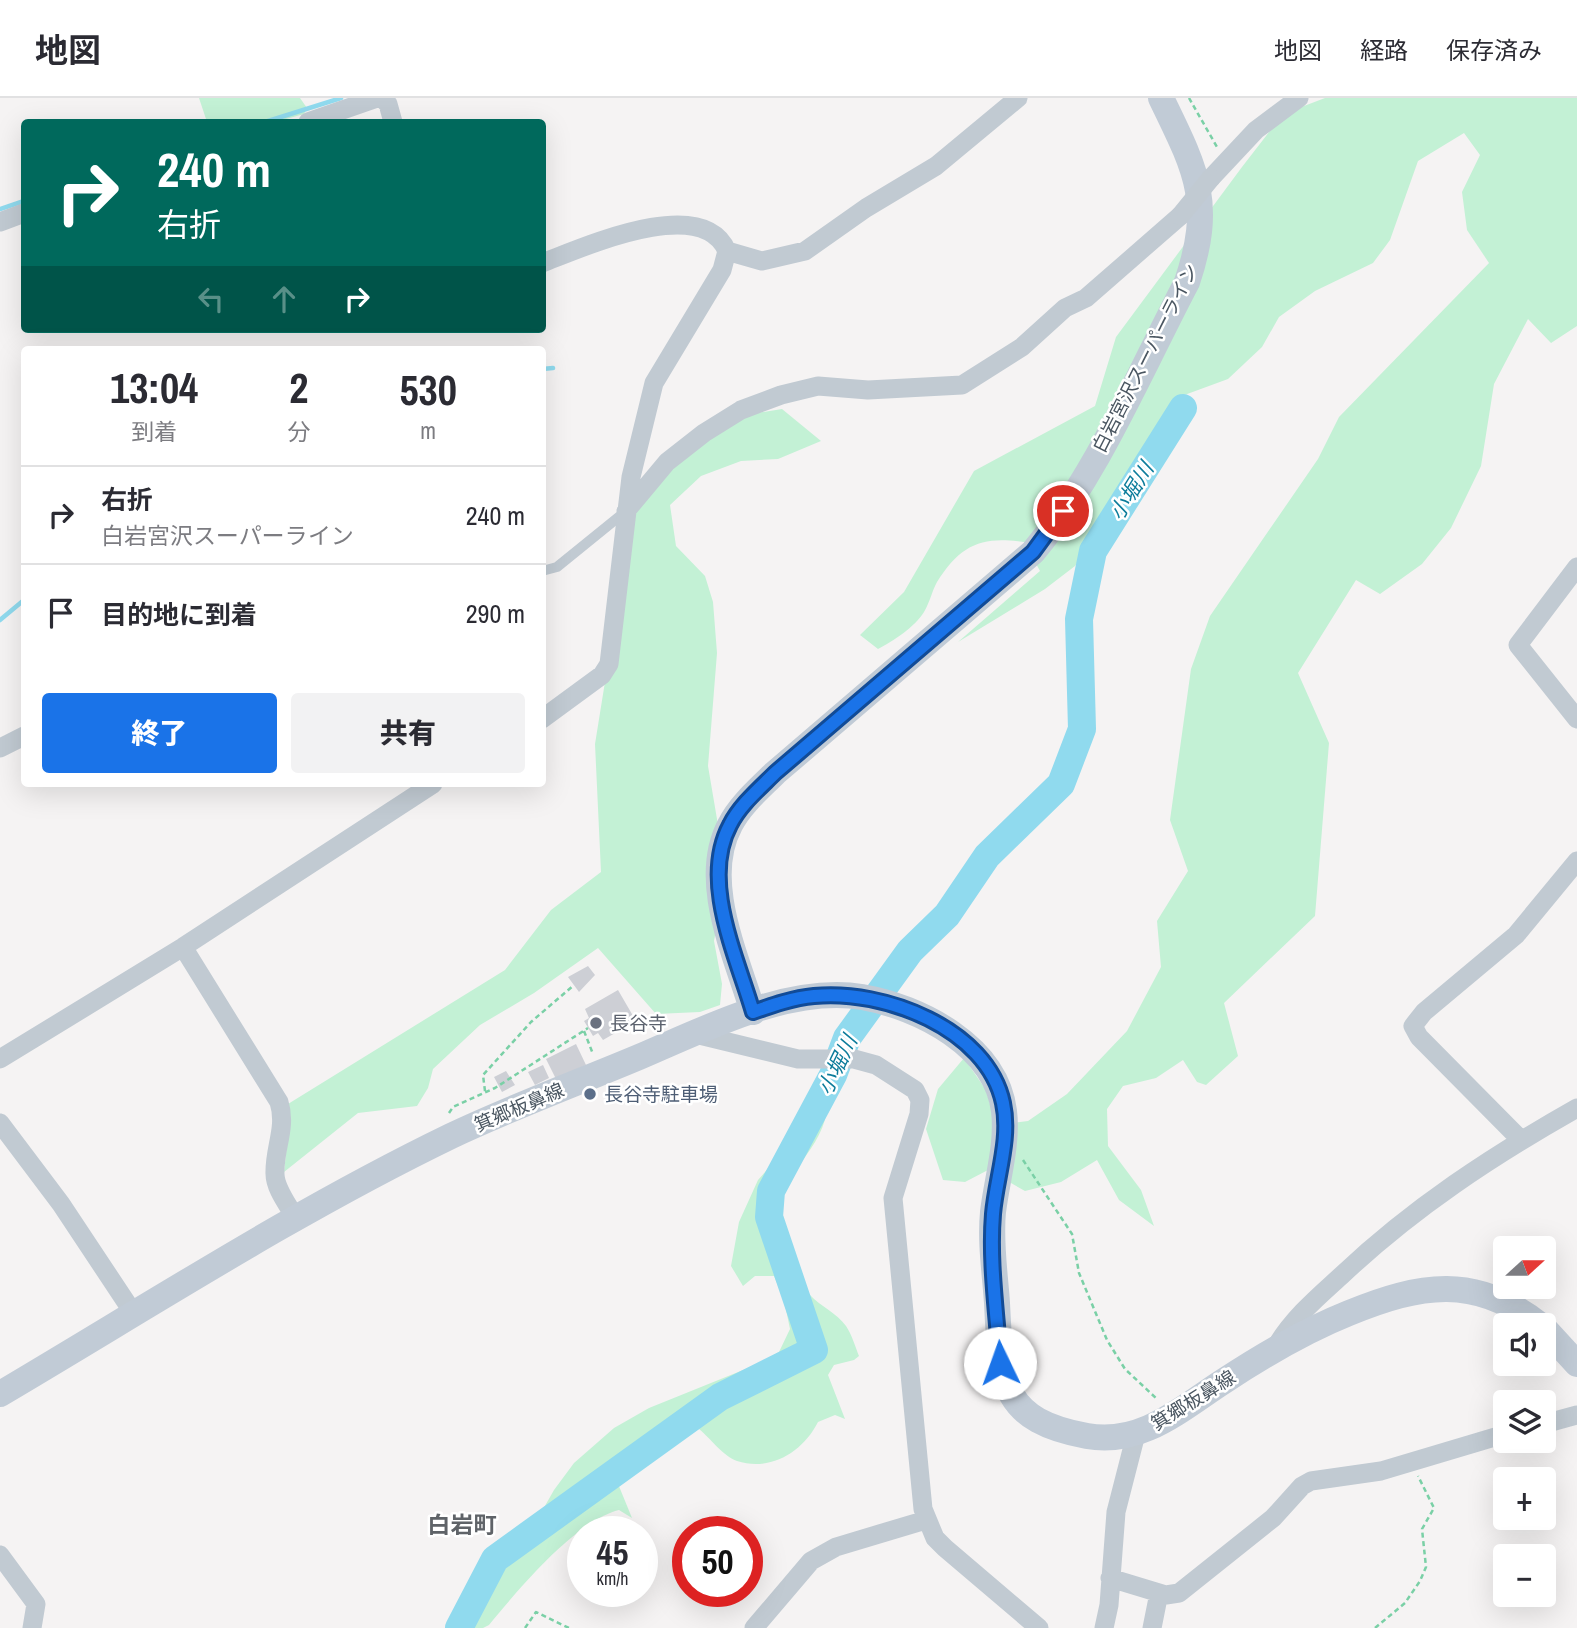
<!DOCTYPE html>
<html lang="ja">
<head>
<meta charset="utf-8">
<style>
	body { margin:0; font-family:"Archivo Narrow","Noto Sans JP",sans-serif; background:#f2f2f3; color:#2b2b33; height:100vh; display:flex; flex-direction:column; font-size:26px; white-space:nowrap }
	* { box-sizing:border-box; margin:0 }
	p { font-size:23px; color:#7c7c81 }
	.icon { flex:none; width:38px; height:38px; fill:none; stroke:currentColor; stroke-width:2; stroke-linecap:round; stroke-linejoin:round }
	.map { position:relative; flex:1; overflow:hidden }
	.panel { position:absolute; left:21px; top:248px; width:525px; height:441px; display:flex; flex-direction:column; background:#fff; border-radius:7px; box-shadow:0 7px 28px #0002 }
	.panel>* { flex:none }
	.banner { position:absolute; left:21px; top:21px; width:525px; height:214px; border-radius:7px; box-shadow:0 7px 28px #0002; background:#00695c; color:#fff; overflow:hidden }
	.needle { width:46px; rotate:69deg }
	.buttons { position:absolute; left:1493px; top:1138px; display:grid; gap:14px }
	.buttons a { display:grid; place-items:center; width:63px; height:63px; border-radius:7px; background:#fff; box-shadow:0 7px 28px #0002; font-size:35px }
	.speed { position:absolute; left:567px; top:1418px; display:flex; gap:14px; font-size:35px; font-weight:700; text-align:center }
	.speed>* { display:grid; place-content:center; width:91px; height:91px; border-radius:50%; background:#fff; box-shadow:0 7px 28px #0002; line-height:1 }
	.speed small { font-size:18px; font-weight:400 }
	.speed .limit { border:10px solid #d22; background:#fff; color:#111 }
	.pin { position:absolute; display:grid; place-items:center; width:60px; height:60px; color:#fff; margin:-30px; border:4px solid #fff; border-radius:50%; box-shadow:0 2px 7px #0007 }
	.me { position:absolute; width:77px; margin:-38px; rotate:357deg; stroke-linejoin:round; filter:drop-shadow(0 0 5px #0008) }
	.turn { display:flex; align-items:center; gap:24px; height:147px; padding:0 21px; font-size:32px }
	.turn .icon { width:91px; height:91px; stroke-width:2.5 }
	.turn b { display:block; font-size:49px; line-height:60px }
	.lanes { display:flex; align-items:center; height:66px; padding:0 21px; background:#0003; justify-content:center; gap:35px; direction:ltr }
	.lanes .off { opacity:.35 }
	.eta { display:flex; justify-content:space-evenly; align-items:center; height:119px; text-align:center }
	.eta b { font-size:42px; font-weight:800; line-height:49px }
	.primary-button { display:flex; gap:14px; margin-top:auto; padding:14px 21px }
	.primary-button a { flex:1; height:80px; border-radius:7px; background:#1a73e8; color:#fff; font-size:28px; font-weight:800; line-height:80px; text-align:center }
	.primary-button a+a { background:#f2f2f3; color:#2b2b33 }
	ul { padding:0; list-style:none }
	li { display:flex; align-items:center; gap:21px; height:98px; padding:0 21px; border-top:2px solid #e1e1e2 }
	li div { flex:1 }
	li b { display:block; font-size:26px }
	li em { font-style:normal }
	header { display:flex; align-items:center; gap:42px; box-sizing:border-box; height:98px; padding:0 35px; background:#fff; border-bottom:2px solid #e1e1e2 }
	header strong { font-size:33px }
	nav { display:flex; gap:38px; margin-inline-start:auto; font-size:24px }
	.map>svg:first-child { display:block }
	.green { fill:#c3f1d5 }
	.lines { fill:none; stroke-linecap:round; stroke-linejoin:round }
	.stream { stroke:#90daee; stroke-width:4.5 }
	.river { stroke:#90daee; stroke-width:28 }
	.building { fill:#cdcfd5 }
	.path { stroke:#7ad0a6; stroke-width:2.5; stroke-dasharray:5 3.5; stroke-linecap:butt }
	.lane { stroke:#c1cad2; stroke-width:10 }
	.street { stroke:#c1cad2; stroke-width:19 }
	.secondary { stroke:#c1cbd6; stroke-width:26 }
	.street-bridge { stroke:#c1cad2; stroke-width:19 }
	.route-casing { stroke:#114b97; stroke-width:18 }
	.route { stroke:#1a73e8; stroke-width:12 }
	.worship-dot { fill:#6b7280; stroke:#fff; stroke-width:2.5 }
	.service-dot { fill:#5c6f8a; stroke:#fff; stroke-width:2.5 }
	.labels { text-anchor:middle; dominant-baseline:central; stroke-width:5; stroke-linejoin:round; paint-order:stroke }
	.street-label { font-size:19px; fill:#4a5661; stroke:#fff }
	.worship-label { font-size:19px; fill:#5b616d; stroke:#fff; text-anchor:start }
	.service-label { font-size:19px; fill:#4e5e75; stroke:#fff; text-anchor:start }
	.water-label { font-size:21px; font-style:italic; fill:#0c7c9b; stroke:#fff }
	.quarter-label { font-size:23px; font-weight:bold; fill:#5f6368; stroke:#fff }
</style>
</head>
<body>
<header>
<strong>地図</strong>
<nav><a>地図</a><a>経路</a><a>保存済み</a></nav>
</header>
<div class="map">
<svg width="1577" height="1530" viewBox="0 0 1577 1530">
	<rect width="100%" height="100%" fill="#f5f3f3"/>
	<path class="green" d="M 199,0 L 300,0 L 307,10 L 304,16 L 275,24 L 207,24 Z
		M 1325,0 L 1577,0 L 1577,228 L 1551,245 L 1528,221 L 1494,286 L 1481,368 L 1451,430 L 1422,466 L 1380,496 L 1356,482 L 1298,575 L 1329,645 L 1315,818 L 1224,905 L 1238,958 L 1206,987 L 1197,984 L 1183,962 L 1156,980 L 1123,988 L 1107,1011 L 1108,1048 L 1141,1092 L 1154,1128 L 1119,1102 L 1097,1062 L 1061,1084 L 1025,1093 L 988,1072 L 965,1084 L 943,1082 L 926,1031 L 938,991 L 964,960 L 986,992 L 996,1027 L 1028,1023 L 1067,996 L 1127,933 L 1161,869 L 1157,823 L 1188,773 L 1170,722 L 1191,571 L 1210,518 L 1318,361 L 1339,319 L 1489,165 L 1467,132 L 1462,94 L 1480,57 L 1464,35 L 1418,63 L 1390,142 L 1373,165 L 1315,193 L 1279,219 L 1262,249 L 1228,281 L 1179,299 L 1075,468 L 1045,491 L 958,544 L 1040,473 L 1024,444 C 982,438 961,446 937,484 C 932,493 930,504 924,514 C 915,529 893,543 878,551 L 860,537 L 904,494 L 974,373 L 1095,308 L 1116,239 L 1242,69 L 1283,16 Z
		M 782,311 L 821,343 L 778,361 L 741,363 L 701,378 L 670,407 L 676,448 L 705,478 L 713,504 L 717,555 L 708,668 L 718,727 L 718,822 L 714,843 L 722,886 L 720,907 L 700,914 L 656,916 L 598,850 L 534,895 L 480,927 L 433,971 L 428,990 L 417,1008 L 358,1015 L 284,1074 L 290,1018 L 288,1006 L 505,872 L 551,812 L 601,774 L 595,646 L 632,416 L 668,372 L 744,317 Z
		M 823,988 C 844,1041 772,1078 777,1118 C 779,1133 800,1186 810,1197 C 820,1208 837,1215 846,1228 C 852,1237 855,1248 859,1258 L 854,1262 L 834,1267 L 828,1277 L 845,1321 L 835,1317 L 818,1324 C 803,1354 770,1374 737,1363 C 724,1359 710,1340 699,1331 L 614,1376 L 632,1420 L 619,1412 C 575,1423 518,1492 489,1527 L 483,1530 L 451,1530 L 472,1490 L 529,1436 L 554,1392 L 574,1365 L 614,1330 L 649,1310 L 758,1266 L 779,1254 L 790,1231 L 784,1202 L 774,1178 L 755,1178 L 743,1188 L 731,1168 L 739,1124 L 758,1082 L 772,1066 L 809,997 L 815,990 Z"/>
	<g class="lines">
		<path class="stream" d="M 265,24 L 341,0
			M 0,111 L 24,103
			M 542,271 L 553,270
			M 0,522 L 24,502"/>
		<path class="river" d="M 459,1530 L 495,1461 L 720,1299 L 814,1252 L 769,1119 L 771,1093 L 833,977 L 847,940 L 910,853 L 947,817 L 987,758 L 1061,686 L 1082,631 L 1079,521 L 1093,453 L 1183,310"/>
	</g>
	<path class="building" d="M 588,868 L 595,877 L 579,894 L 568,879 Z
		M 618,892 L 636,923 L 603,942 L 598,935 L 593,938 L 584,923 L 589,920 L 585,911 Z
		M 576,946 L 586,967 L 556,981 L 546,961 Z
		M 543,967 L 549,980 L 535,987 L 528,974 Z
		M 506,973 L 515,987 L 502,994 L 494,979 Z"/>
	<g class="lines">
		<path class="path" d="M 1189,0 L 1217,49
			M 584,933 L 593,956
			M 485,993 L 483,977 L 531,924 L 574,887
			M 449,1015 L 453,1009 L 495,990 L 588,930
			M 1023,1062 L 1072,1136 L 1079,1175 L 1107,1242 L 1125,1271 L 1158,1302
			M 525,1530 L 536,1514 L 569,1530
			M 1375,1530 L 1405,1505 L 1420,1483 L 1426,1469 L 1422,1431 L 1434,1410 L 1418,1378"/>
		<path class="lane" d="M 542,473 L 557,469 L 626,413"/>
		<path class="street" d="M 382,0 L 388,6 L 393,24
			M 308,24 L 377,0
			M 1211,80 L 1256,32 L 1299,0
			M 0,124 L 24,115
			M 727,153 L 762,163 L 805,153 L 866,110 L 936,68 L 1018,0
			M 542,165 C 582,150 702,95 727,153 L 722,172 L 654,285 L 631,379 L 609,566 L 602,577 L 542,621
			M 626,413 L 667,364 L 704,335 L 741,312 L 781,297 L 818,288 L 868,292 L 962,287 L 1022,249 L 1065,210 L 1086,200 L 1180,118
			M 1577,469 L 1518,547 L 1577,621
			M 0,650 L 24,638
			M 183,849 L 279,1004 C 287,1030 274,1050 275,1076 C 275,1091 289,1108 296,1121
			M 695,936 L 798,961 L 854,961 L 876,967 L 915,992 L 920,1002 L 919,1016 L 893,1100 L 923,1411 L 935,1440 L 945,1450 L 1039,1530
			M 0,961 L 183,849 L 433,686
			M 0,1025 L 61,1106 L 134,1216
			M 1521,1042 L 1419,939 L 1413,928 L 1424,914 L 1516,837 L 1577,763
			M 1277,1247 C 1294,1219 1318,1199 1342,1177 C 1413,1110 1492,1058 1577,1010
			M 1544,1326 L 1577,1317
			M 0,1457 L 36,1506 L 32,1530
			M 1110,1480 L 1166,1497 L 1179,1495 L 1273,1420 L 1302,1388 L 1311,1383 L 1381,1373 L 1505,1336
			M 754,1530 L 811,1463 L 836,1449 L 926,1422
			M 1104,1530 L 1109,1507 L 1116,1414 L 1136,1336
			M 1152,1530 L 1159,1495"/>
		<path class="secondary" d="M 753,914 C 737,859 700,783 730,727 C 740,707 759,691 775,675 L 1033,454 C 1097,377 1140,273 1187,184 C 1214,104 1196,72 1161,0
			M 1544,1230 L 1577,1266
			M 0,1296 C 149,1208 296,1113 451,1038 C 512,1009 577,985 639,959 C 705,931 789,887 862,899 C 920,909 996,948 1004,1013 C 1008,1046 997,1081 993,1114 C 990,1144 995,1175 997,1205 C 1001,1282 999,1322 1087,1338 C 1141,1348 1182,1310 1224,1283 C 1265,1256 1304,1233 1349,1215 C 1420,1186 1475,1176 1540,1227"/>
		<path class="street-bridge" d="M 1180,118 L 1211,80"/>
	</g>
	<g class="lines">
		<g class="route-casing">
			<path id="route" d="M 1000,1265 C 997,1216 989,1164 993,1116 C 996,1080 1011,1041 1003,1005 C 987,930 883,891 814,898 C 793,900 773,907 753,914 C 737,859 700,783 730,727 C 740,707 759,691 775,675 L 1033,454 L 1063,413"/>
		</g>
		<use href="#route" class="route"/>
	</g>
	<circle class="worship-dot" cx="596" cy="925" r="7"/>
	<circle class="service-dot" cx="590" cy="996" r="7"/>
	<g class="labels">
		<g class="street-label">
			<text transform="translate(1145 260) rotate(-63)">白岩宮沢スーパーライン</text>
			<text transform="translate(519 1009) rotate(-23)">箕郷板鼻線</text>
			<text transform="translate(1193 1302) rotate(-32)">箕郷板鼻線</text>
		</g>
		<g class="worship-label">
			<text x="610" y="925">長谷寺</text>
		</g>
		<g class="service-label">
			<text x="604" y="996">長谷寺駐車場</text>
		</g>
		<g class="water-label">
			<text transform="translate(1131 393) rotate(-58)">小堀川</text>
			<text transform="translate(837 967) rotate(-64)">小堀川</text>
		</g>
		<g class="quarter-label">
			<text x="462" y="1426">白岩町</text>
		</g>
	</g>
</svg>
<div class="buttons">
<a><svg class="needle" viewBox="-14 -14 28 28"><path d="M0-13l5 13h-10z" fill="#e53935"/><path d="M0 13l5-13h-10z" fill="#7c7c81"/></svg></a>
<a><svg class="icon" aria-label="sound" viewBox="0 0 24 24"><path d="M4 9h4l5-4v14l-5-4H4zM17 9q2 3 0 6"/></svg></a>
<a><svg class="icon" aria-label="layers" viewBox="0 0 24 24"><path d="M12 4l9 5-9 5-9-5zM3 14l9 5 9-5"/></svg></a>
<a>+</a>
<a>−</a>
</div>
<div class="speed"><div>45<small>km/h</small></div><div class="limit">50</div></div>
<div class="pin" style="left:1063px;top:413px;background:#d93025"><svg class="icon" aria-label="arrive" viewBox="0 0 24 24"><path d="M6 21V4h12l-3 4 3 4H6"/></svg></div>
<svg class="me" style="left:1000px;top:1265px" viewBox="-20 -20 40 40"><circle r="19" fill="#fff"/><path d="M0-13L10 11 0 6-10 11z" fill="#1a73e8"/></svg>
<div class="banner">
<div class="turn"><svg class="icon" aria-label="right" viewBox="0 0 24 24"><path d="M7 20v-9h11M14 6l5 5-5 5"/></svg><div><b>240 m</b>右折</div></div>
<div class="lanes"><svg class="icon off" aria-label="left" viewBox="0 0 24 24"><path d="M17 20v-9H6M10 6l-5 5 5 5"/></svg><svg class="icon off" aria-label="ahead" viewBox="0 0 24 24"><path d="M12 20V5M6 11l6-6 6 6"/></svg><svg class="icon" aria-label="right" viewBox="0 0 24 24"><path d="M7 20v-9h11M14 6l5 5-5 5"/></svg></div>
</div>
<section class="panel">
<div class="eta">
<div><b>13:04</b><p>到着</p></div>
<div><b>2</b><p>分</p></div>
<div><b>530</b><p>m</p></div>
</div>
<ul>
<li><svg class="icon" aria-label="right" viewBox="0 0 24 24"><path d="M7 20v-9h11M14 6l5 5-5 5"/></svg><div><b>右折</b><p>白岩宮沢スーパーライン</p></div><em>240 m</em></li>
<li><svg class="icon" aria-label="arrive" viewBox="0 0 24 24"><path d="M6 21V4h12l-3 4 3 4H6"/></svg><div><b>目的地に到着</b></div><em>290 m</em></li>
</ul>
<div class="primary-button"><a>終了</a><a>共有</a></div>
</section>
</div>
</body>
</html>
